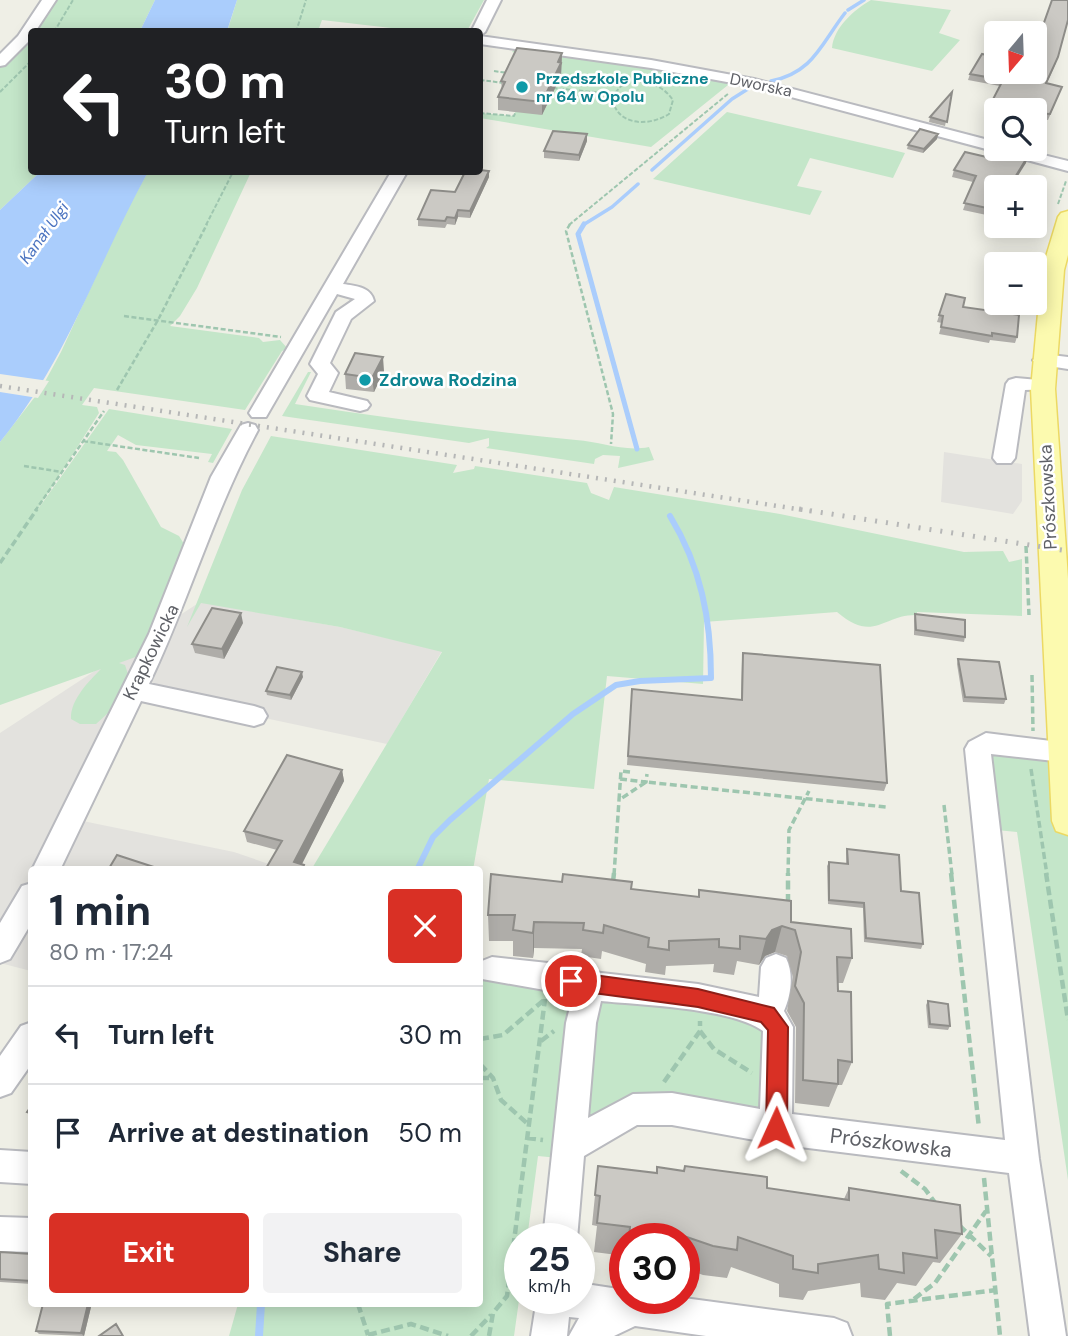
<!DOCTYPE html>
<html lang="en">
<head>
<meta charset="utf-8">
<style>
	body { margin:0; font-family:"DM Sans",sans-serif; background:#f2f2f3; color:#1f2937; height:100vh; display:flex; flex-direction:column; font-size:26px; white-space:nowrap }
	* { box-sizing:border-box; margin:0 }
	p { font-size:23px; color:#747a83 }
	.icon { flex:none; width:38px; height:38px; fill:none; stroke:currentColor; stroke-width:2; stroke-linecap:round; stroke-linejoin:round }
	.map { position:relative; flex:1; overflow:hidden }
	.side { position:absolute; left:28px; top:866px; width:455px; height:441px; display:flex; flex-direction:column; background:#fff; border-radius:7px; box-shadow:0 4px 18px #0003 }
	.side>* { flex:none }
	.hud { position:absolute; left:28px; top:28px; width:455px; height:147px; border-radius:7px; box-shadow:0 4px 18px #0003; background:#202124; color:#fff; overflow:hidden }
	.needle { width:46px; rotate:199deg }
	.buttons { position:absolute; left:984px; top:21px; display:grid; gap:14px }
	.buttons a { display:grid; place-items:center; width:63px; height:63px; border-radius:7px; background:#fff; box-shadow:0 4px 18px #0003; font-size:35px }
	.speed { position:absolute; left:504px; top:1223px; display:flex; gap:14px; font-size:35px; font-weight:700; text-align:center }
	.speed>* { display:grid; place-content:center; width:91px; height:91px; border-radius:50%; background:#fff; box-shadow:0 4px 18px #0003; line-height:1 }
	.speed small { font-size:18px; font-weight:400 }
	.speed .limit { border:10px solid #d22; background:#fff; color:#111 }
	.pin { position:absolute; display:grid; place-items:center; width:60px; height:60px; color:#fff; margin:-30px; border:4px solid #fff; border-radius:50%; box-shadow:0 2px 7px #0007 }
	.me { position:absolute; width:77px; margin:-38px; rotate:1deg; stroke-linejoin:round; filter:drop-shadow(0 0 5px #0008) }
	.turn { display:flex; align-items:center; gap:24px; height:147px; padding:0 21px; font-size:32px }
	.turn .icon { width:91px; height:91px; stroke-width:2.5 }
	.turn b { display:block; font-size:49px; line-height:60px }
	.round { display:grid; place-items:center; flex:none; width:74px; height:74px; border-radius:7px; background:#f2f2f3 }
	.headline { display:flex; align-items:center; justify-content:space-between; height:119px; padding:0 21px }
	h1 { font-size:42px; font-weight:700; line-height:52px }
	.action { display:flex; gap:14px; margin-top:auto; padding:14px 21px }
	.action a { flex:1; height:80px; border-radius:7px; background:#d93025; color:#fff; font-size:28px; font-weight:700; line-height:80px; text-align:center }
	.action a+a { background:#f2f2f3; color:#1f2937 }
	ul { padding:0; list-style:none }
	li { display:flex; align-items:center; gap:21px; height:98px; padding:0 21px; border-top:2px solid #e0e1e3 }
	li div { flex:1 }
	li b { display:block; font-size:26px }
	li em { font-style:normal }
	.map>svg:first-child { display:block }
	.industrial { fill:#e3e2de }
	.green { fill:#c4e6c9 }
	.water { fill:#aacdfc }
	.pier { fill:#efefe6 }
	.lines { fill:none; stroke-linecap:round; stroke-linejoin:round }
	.stream-far3 { stroke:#aacdfc; stroke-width:3.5 }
	.stream-far2 { stroke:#aacdfc; stroke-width:5 }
	.stream-far1 { stroke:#aacdfc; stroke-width:6 }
	.stream { stroke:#aacdfc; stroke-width:8 }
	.minor-casing { stroke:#b9babf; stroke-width:4 }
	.major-casing { stroke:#ecd963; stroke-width:3 }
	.path-far3 { stroke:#9ec6af; stroke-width:2; stroke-dasharray:4.5 2; stroke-linecap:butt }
	.path-far2 { stroke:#9ec6af; stroke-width:2.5; stroke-dasharray:5 2.5; stroke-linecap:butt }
	.path-far1 { stroke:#9ec6af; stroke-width:3.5; stroke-dasharray:7 3.5; stroke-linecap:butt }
	.path { stroke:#9ec6af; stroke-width:4.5; stroke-dasharray:9 4.5; stroke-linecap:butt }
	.minor { fill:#fff; fill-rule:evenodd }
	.major { fill:#fcfaaf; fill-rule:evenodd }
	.rail-far1 { stroke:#b6b7b7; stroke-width:4.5; stroke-dasharray:2 7; stroke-linecap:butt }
	.rail { stroke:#b6b7b7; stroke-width:5; stroke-dasharray:2 9; stroke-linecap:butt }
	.wall { fill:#afada9 }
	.shaded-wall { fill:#8e8d89 }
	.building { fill:#cbc9c4; stroke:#8e8d89; stroke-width:2 }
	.route { fill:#d93025; stroke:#8d1f18; stroke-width:2 }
	.culture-dot { fill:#0f9aa8; stroke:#fff; stroke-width:2.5 }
	.labels { text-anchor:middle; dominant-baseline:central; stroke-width:5; stroke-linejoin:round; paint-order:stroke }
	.far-culture-label { font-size:16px; font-weight:bold; fill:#0d838f; stroke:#fff; text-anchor:start }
	.far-street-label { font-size:16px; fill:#5e6066; stroke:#fff }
	.far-water-label { font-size:16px; font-style:italic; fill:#4c74c0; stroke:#fff }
	.culture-label { font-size:18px; font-weight:bold; fill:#0d838f; stroke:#fff; text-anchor:start }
	.street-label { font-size:18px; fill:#5e6066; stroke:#fff }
	.near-street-label { font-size:21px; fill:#5e6066; stroke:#fff }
</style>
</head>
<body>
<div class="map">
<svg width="1068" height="1336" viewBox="0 0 1068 1336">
	<rect width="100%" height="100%" fill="#efefe6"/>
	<path class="industrial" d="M 944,452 L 1022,464 L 1022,501 L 1013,514 L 941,502 Z
		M 200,602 L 340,627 L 442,651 L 387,744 L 133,690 L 73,819 L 234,852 L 286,870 L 32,870 L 31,971 L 0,963 L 0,733 Z"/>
	<path class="green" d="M 49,0 L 155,0 L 140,31 L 32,32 L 32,172 L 40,172 L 0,210 L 0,62 Z
		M 237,0 L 484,0 L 467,31 L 417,31 L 322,20 L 318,31 L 227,32 Z
		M 871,0 L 951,10 L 939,33 L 960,40 L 932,71 L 832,48 C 834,27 854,10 871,0 Z
		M 515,48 L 733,81 L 651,147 L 480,118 L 480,113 L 513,116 L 516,111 L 545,109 L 554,90 L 541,84 L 557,85 L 561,76 L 543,58 L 512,52 Z
		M 727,112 L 897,151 L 905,153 L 893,178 L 810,158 L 797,186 L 822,191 L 810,215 L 653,179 Z
		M 148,172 L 251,172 L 197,288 L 180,316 L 170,326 L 259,338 L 263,342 L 280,340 L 288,349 L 282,351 L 245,410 L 94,388 L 82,405 L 97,407 L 99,413 L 36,512 L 109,409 L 232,429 L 213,463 L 208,462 L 212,454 L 136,445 L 118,435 L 107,451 L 116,452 L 123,460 L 161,527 L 179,536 L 186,547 L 141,655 L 119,663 L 125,665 L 128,674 L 108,713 L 96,724 L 80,724 L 71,719 C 70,700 89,681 101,669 L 0,705 L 0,442 L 41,389 L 61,352 L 127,209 Z
		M 308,372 L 311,372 L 295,404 C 389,418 482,431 576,440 C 602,442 624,452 649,447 L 654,460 L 618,468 L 620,456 L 603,455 L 595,459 L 594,464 L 486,448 L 489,446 L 489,438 L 469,443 L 282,416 Z
		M 271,436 L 457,465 L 453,473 L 474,469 L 475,466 L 587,483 L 591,493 L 609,500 L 614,487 L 780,514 L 964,552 L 1003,551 L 1009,562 L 1022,559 L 1022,616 L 917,612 L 917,615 C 883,614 874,644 837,612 L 704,622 L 703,684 L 607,676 L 594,789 L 489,779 L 473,870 L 311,870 L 442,652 L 340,627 L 201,603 L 187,627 L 242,490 Z
		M 980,745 L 1063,752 L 1068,821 L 1068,1180 L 1017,832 L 986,829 Z
		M 480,978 L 767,1015 L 776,1128 L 633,1110 L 569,1159 L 538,1156 L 527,1239 L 520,1239 L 520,1293 L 514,1336 L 229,1336 L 238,1304 L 480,1304 Z"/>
	<path class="water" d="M 155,0 L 237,0 L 227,31 L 140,31 Z
		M 40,172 L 148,172 C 98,262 67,361 0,442 L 0,210 Z"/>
	<path class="pier" d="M 0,374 L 49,381 L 38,398 L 0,392 Z"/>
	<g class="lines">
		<path class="stream-far3" d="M 848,10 L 864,0
			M 771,81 C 813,73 821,44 845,13
			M 652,170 L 732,99 L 751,87
			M 583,225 L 612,207 L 638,184"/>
		<path class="stream-far2" d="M 584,224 L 578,234 L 637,449"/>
		<path class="stream-far1" d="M 417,870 L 433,837 L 450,820 L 573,714 L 616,685 L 640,681 L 711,678 C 711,619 701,567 670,516"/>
		<path class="stream" d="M 259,1336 L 261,1304"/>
		<g class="minor-casing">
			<path id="minor" d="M 42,0 L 56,0 L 35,32 L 32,32 L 28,42 L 5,65 L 0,66 L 0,54 L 18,36 Z
				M 487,0 L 501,0 L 485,32 L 480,36 L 480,32 L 471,32 Z
				M 480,36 L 651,60 L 754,79 L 996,142 L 996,149 L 1019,149 L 1068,161 L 1068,171 L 754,87 L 651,68 L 480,44 Z
				M 391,172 L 407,172 L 343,284 C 356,286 371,287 374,301 L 351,319 L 330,363 L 338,373 L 329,392 L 367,401 L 370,405 L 367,409 L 360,411 L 310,400 L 307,396 L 318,374 L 310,364 L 336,312 L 355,299 L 337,294 L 266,417 L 252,417 L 249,413 Z
				M 1043,354 L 1068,357 L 1068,369 L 1036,364 L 1033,360 Z
				M 1016,378 L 1050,381 L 1053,385 L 1050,389 L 1025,390 L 1015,458 L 1011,463 L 997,463 L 993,458 L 1006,384 L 1009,380 Z
				M 248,423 L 255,425 L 258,430 C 214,511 189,601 149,684 L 254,706 L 263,709 L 267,716 L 263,723 L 254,726 L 141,701 L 60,870 L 32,870 L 149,634 L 211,477 L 241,425 Z
				M 986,733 L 1068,743 L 1068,761 L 1063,762 L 991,754 L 1039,1159 L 1066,1336 L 1030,1336 L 1009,1173 L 776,1144 L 672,1125 L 637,1125 L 584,1156 L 577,1239 L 543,1239 L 566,1023 L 573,995 L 482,979 L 482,961 L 492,957 L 548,963 L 593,972 L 698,984 L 759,997 L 761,967 L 766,958 L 776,954 L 786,958 C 794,974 791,995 784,1011 L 793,1027 L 792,1114 L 1005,1140 L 965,749 L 969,742 ZM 601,1001 C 641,1005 732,1008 763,1031 L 760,1109 L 672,1093 L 633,1094 L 588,1118 L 596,1023 Z
				M 32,883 L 32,922 L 10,959 L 0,963 L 0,923 L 22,886 Z
				M 32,1022 L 32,1063 L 11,1093 L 0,1097 L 0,1056 L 21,1026 Z
				M 0,1150 L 32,1152 L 32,1184 L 0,1182 Z
				M 0,1217 L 32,1218 L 32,1252 L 0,1251 Z
				M 579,1283 L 625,1290 L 625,1298 L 684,1298 L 834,1318 L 847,1323 L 852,1336 L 706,1336 L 635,1326 L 614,1336 L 569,1336 L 579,1318 L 569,1317 L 567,1336 L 531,1336 L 537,1298 L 579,1298 Z"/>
		</g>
		<g class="major-casing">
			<path id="major" d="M 1068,211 L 1068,255 L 1064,270 L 1055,389 L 1068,579 L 1068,835 L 1056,831 L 1052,821 L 1031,389 L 1042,270 L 1058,217 L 1061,213 Z"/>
		</g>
		<path class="path-far3" d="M 54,32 L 73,0
			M 296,32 L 306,0
			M 494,71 L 508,73
			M 480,80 L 504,83
			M 634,82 C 651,82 663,86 673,100 L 669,114 C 648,127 616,126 612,97 L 621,86 Z
			M 553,88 L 624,95
			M 0,92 L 32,60
			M 480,113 L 514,116 L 516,111
			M 1058,204 L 1066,181
			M 206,225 L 233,172
			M 569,225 L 729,93"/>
		<path class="path-far2" d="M 570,224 L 566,231 L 613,414 L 611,444
			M 124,316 L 281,337
			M 117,390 L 158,320 L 207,224
			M 83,441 L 199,458
			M 24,466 L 62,472
			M 35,511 L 104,411"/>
		<path class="path-far1" d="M 1026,546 L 1029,615
			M 0,563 L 37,509
			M 1032,675 L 1033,731
			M 1031,769 L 1047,875
			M 630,772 L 621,771 L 619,800 L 646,782 L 886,807
			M 620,779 L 646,782 L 647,774
			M 944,805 L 952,875
			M 614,875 L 619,800
			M 788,875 L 789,830 L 809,791"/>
		<path class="path" d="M 951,873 L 979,1128
			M 1046,873 L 1068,1020
			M 613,882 L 614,873
			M 788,903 L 788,873
			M 700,1031 L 714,1049 L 752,1073
			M 480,1039 L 503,1035 L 544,1000
			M 541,1041 L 554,1031
			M 480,1064 L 493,1078 L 501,1100 L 529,1125
			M 480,1078 L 491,1078
			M 664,1082 L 700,1031 L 700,1021
			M 527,1138 L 543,1140
			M 901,1171 L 925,1189 L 936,1204
			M 984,1178 L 1000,1336
			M 959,1225 L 991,1256
			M 914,1299 L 935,1283 L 986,1211
			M 358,1304 L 368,1335
			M 368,1335 L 411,1324 L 448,1336
			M 471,1336 L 491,1315
			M 489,1336 L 493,1313 L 507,1296 L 545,999
			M 890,1336 L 887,1304 L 996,1290"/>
		<use href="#minor" class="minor"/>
		<use href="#major" class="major"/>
		<path class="rail-far1" d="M 0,386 L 810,511"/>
		<path class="rail" d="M 799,509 L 1068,551"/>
	</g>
	<path class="wall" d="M 1052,0 L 1056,63 L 1047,83 L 1062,87 L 1048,120 L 1034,119 L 1034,110 L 996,110 L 996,113 L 988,111 L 990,105 L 1000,86 L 968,80 L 970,74 L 1036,64 L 1043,49 L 1039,40 Z
		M 562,53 L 561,76 L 542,115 L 498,110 L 498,97 L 502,90 L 501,81 Z
		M 952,92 L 945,126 L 929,122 L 930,117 Z
		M 938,134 L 937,139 L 923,153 L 907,149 L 908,145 Z
		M 587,141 L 579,161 L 544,158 L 544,151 Z
		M 999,160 L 1026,163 L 996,187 L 996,217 L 963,210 L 973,182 L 952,177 L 954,170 Z
		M 489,171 L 489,177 L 470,218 L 458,217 L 455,225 L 447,224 L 445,228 L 418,226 L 418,219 Z
		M 946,294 L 963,307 L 1017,337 L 1015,343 L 990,340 L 989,343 L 939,334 L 942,323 L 937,322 Z
		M 384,371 L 374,392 L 346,389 L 345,374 Z
		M 915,614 L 965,637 L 964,642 L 914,635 L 914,619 Z
		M 243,623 L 224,659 L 195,653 L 192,644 Z
		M 743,653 L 887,783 L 884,791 L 627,765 L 632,689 L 741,700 L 742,661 Z
		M 958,659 L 1006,699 L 1004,704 L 963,702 L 957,664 Z
		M 303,677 L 291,700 L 267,695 L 266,691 Z
		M 342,770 L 344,781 L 301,864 L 277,850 L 247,842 L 244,831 Z
		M 847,849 L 901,891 L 923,944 L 921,949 L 864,942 L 863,908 L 828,904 L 827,866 L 829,862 L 846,864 L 846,853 Z
		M 631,889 L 698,897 L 699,890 L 791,922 L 852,958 L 843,983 L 837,983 L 838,991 L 852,1062 L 842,1085 L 838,1085 L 829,1107 L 795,1103 L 796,1027 L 787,1011 L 793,977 L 787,956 L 775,952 L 765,956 L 759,965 L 737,961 L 734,975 L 713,972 L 714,964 L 666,966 L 665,975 L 645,972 L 646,964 L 602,951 L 601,959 L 581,956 L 582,949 L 534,948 L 533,958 L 513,956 L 513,941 L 489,941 L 488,915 Z
		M 928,1001 L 950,1026 L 948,1030 L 928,1028 L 926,1005 Z
		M 598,1166 L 767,1188 L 844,1199 L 849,1188 L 962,1234 L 940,1263 L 933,1262 L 916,1286 L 897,1283 L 885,1300 L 861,1297 L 860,1283 L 808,1291 L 803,1300 L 779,1297 L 779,1284 L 731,1267 L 727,1278 L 703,1275 L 684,1268 L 684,1239 L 625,1239 L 625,1275 L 623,1274 L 625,1256 L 594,1252 L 597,1226 L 592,1225 Z
		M 0,1252 L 32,1254 L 32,1284 L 0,1282 Z
		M 91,1307 L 84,1336 L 39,1334 L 36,1331 Z"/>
	<path class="shaded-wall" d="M 562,53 L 561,76 L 542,115 L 542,102 Z
		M 587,134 L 587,141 L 579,161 L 579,155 Z
		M 938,134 L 937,139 L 923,153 L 924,149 Z
		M 1028,156 L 1026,163 L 1011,187 L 1009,187 Z
		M 489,171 L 489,177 L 470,218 L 470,211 Z
		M 458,210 L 458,217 L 455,225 L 455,218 Z
		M 383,357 L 384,371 L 374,392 L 372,378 Z
		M 241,613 L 243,623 L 224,659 L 222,649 Z
		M 302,672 L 303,677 L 291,700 L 290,695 Z
		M 342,770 L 344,781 L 299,870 L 294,862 Z
		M 534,922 L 534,948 L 533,958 L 533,933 Z
		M 782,926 L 775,952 L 765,956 L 759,965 L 766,939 L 772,930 Z
		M 88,1304 L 91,1307 L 84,1336 L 81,1333 Z"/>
	<path class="building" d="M 1052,0 L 1068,0 L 1068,20 L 1058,57 L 1046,83 L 1062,87 L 1050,114 L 1034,113 L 1034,110 L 1008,110 L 990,105 L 1003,80 L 970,74 L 982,54 L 996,57 L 996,72 L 1034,72 L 1034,64 L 1036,64 L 1046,44 L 1040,34 Z
		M 517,48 L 562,53 L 558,62 L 561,63 L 542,102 L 498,97 L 505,82 L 501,81 Z
		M 952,92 L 947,122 L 930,117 Z
		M 920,129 L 938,134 L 924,149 L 908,145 Z
		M 553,131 L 587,134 L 579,155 L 544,151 Z
		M 1007,151 L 1028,156 L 1009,187 L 996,187 L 996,210 L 964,203 L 976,176 L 954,170 L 965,152 L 999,160 Z
		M 480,170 L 489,171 L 470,211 L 458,210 L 455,218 L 447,217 L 445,221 L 418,219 L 431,190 L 455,192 L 465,172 L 480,172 Z
		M 946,294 L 965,298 L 963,307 L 1019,315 L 1017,337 L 992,333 L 992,336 L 941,327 L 943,316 L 939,315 Z
		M 355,353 L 383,357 L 372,378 L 345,374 Z
		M 212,608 L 241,613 L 222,649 L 192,644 Z
		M 915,614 L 965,620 L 965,637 L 916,630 Z
		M 743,653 L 880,665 L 887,783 L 628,756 L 632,689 L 742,700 Z
		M 958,659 L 999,662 L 1006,699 L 965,697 Z
		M 277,667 L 302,672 L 290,695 L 266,691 Z
		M 287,755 L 342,770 L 294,862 L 304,865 L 302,870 L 265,870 L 282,841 L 244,831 Z
		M 847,849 L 899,855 L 901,891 L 919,893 L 923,944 L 866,938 L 864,903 L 829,900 L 829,862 L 848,864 Z
		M 117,855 L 163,870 L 108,870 Z
		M 491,874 L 562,882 L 563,874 L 632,882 L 631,889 L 699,897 L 699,890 L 791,901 L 791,922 L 851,929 L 852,958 L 837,957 L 838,991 L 851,992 L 852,1062 L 838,1060 L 838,1084 L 803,1080 L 804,1003 L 795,986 L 801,952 L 795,930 L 782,926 L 772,930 L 766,939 L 740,936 L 740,949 L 719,947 L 719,939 L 669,941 L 669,950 L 648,947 L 649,938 L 604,925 L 603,933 L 583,930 L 584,923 L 534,922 L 533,933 L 513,930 L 515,915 L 488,915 Z
		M 928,1001 L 948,1004 L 950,1026 L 930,1024 Z
		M 32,1105 L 32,1114 L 27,1112 Z
		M 598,1166 L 657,1173 L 657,1167 L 684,1171 L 685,1166 L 767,1177 L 767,1188 L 849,1200 L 849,1188 L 960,1205 L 962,1234 L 935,1230 L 937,1258 L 903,1253 L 904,1273 L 879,1269 L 878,1255 L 818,1264 L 818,1273 L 793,1269 L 793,1256 L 738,1237 L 737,1250 L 713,1246 L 675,1233 L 654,1230 L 654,1239 L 629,1239 L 630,1227 L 597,1223 L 600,1196 L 595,1195 Z
		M 0,1252 L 32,1254 L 32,1281 L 0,1279 Z
		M 43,1304 L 88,1304 L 81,1333 L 36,1331 Z
		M 116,1324 L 123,1336 L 99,1336 Z"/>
	<path class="route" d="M 571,972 L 698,989 L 774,1008 L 788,1027 L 787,1128 L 784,1135 L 776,1138 L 769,1135 L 766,1128 L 768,1030 L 761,1022 L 698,1007 L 571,990 L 564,987 L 561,981 L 564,975 Z"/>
	<g class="culture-dot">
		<circle cx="522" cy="87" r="7"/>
		<circle cx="365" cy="380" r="7"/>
	</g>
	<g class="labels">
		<g class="far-culture-label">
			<text x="536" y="78">Przedszkole Publiczne<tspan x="536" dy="18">nr 64 w Opolu</tspan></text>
		</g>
		<g class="far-street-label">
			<text transform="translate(761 85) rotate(12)">Dworska</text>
		</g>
		<g class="far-water-label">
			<text transform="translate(44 233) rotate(-54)">Kanał Ulgi</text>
		</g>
		<g class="culture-label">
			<text x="379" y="380">Zdrowa Rodzina</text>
		</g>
		<g class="street-label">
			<text transform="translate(1048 497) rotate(-93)">Prószkowska</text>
			<text transform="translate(151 652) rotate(-64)">Krapkowicka</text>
		</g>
		<g class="near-street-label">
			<text transform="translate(891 1143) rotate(7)">Prószkowska</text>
		</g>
	</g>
</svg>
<div class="buttons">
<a><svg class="needle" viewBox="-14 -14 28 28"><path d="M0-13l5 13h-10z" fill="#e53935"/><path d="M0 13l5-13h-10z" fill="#747a83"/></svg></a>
<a><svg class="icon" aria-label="search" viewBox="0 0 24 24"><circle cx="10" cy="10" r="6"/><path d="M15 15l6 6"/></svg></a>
<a>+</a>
<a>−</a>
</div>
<div class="speed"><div>25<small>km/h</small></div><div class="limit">30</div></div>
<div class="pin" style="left:571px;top:981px;background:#d93025"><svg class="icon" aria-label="arrive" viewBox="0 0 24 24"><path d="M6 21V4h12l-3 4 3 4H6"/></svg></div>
<svg class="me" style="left:776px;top:1128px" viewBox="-20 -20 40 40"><path d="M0-17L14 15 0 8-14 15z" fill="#d93025" stroke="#fff" stroke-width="4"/></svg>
<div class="hud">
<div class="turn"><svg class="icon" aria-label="left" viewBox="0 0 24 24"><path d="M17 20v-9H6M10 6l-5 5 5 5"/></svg><div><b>30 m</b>Turn left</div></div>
</div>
<section class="side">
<div class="headline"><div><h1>1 min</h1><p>80 m · 17:24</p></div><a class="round" style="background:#d93025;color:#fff"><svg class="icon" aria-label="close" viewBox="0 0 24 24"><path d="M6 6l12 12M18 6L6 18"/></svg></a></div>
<ul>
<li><svg class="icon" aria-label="left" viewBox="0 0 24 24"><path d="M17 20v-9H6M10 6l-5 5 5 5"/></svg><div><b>Turn left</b></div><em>30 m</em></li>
<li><svg class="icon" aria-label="arrive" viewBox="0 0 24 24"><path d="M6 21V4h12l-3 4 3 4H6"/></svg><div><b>Arrive at destination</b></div><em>50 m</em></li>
</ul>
<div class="action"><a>Exit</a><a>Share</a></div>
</section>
</div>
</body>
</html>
